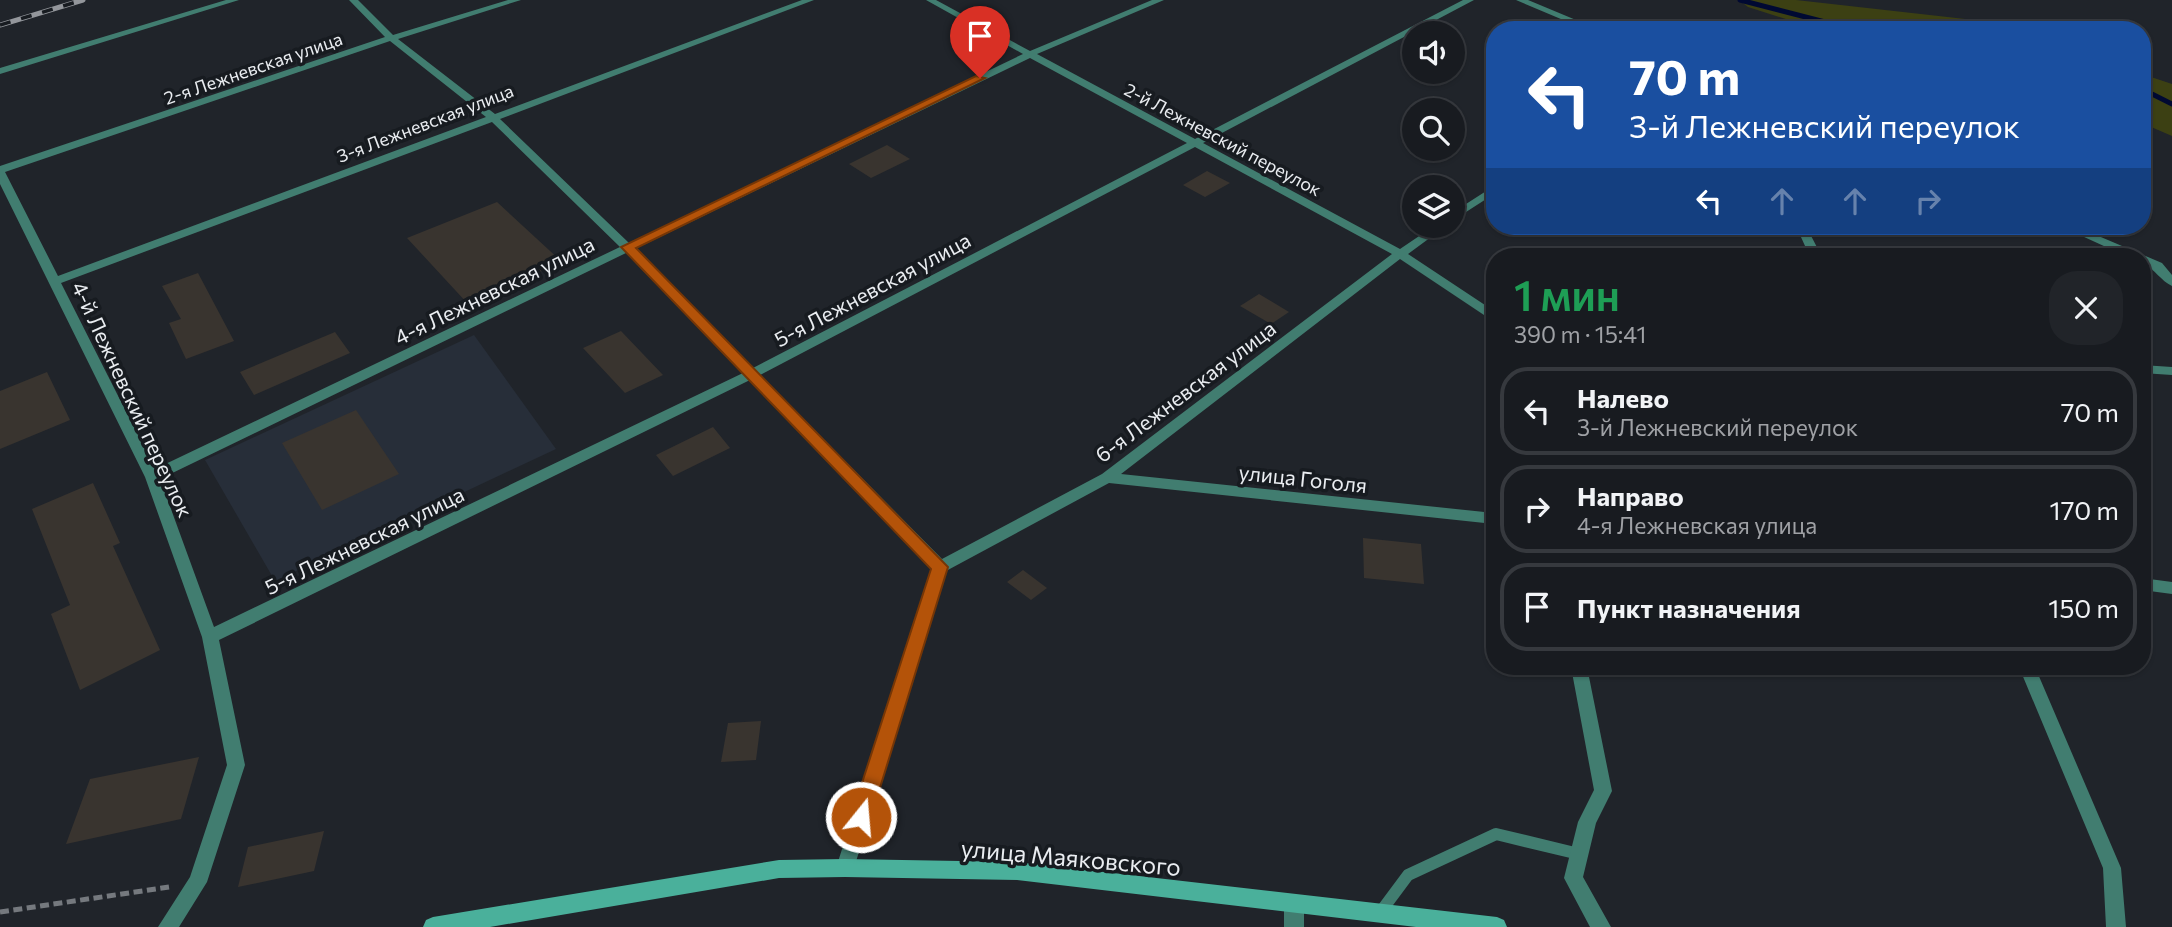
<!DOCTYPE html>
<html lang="ru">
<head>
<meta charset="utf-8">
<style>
	body { margin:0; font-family:Commissioner,sans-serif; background:#212429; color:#f1f3f6; height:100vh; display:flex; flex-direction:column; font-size:26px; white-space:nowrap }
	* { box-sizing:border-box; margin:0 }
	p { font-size:23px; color:#9fa1a5 }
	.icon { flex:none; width:38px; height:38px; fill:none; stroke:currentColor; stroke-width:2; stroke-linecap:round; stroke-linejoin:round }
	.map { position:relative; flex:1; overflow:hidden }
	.sheet { position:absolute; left:1486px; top:248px; width:665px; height:427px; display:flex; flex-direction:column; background:#181b20; border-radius:28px; box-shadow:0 2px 5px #0004,0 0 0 2px #36393e }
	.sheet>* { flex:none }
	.top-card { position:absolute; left:1486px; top:21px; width:665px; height:214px; border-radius:28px; box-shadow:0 2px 5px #0004,0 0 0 2px #36393e; background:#1a4fa0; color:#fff; overflow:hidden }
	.controls { position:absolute; left:1402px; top:21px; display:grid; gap:14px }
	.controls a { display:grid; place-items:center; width:63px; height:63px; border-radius:50%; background:#181b20; box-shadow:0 2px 5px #0004,0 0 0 2px #36393e; font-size:35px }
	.pin { position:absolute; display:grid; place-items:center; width:60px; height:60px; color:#fff; margin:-72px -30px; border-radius:50% 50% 50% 0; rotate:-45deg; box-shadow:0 0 7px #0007 }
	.pin .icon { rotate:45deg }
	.me { position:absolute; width:77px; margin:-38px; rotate:17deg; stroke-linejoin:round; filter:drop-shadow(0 0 5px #0008) }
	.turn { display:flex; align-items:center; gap:24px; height:147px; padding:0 28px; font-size:32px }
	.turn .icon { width:91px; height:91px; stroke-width:2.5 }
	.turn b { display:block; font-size:49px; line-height:60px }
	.lanes { display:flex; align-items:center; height:66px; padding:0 28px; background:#0003; justify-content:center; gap:35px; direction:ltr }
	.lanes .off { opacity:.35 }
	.round { display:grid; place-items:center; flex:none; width:74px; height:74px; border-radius:28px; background:#212429 }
	.summary { display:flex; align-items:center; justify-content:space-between; height:119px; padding:0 28px }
	h1 { font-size:42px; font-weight:600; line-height:52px; color:#1e9e55 }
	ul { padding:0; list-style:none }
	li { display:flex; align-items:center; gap:21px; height:88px; margin:0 14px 10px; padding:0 14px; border:4px solid #36393e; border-radius:28px }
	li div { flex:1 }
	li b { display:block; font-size:26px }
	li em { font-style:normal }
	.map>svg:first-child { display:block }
	.built { fill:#272e39 }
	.green { fill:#3c4013 }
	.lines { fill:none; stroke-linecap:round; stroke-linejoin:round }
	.stream { stroke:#000932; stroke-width:5 }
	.building { fill:#39342f }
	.path { stroke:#75797e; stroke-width:5; stroke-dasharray:9 4.5; stroke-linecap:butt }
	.service { stroke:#417d70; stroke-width:12 }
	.minor { fill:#417d70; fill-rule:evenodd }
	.secondary { fill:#4ab09b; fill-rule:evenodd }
	.rail-casing { stroke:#93969b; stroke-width:5 }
	.rail { stroke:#171b20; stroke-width:3.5; stroke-dasharray:11; stroke-linecap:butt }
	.route { fill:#b45309; stroke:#753606; stroke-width:2 }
	.labels { text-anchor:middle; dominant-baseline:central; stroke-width:7; stroke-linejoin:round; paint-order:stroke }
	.far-street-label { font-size:18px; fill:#eaedf1; stroke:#171b20 }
	.street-label { font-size:21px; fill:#eaedf1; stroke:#171b20 }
	.near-street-label { font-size:24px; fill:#eaedf1; stroke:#171b20 }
</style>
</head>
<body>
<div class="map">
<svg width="2172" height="927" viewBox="0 0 2172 927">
	<rect width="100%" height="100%" fill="#20242a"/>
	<path class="built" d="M 474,335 L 556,449 L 275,581 L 205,460 Z"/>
	<path class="green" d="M 1739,0 L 1796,0 L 1983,21 L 2008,30 L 1820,30 L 1748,7 Z
		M 2142,74 L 2172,84 L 2172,136 L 2142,123 Z"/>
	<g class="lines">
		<path class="stream" d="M 1740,0 L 1856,30
			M 2142,89 L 2172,104"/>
	</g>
	<path class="building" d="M 887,145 L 910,159 L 871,178 L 849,164 Z
		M 1207,171 L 1230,183 L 1205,197 L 1183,185 Z
		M 497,202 L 562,262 L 468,304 L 407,238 Z
		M 198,273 L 234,341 L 186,359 L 169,323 L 181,319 L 162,286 Z
		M 1259,294 L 1289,312 L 1271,324 L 1240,306 Z
		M 621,331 L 663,375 L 625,393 L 583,348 Z
		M 335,332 L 350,353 L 254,395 L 240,372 Z
		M 47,372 L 70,420 L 0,449 L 0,391 Z
		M 356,410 L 399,474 L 322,510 L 282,443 Z
		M 713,427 L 730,448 L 673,476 L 656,455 Z
		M 93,483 L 120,543 L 113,546 L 160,650 L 80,690 L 51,614 L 70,605 L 32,509 Z
		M 1363,538 L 1421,544 L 1424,584 L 1364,578 Z
		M 1023,570 L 1047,588 L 1031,600 L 1007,582 Z
		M 761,721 L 756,760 L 721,762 L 728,723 Z
		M 199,757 L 181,819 L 66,844 L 90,779 Z
		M 324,831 L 314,871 L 238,887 L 248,847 Z"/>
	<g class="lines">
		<path class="path" d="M 0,912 L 169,887"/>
		<path class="service" d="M 1379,914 L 1408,875 L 1496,834 L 1579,854"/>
		<path class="minor" d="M 226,0 L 239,0 L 0,74 L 0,68 Z
			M 349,0 L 358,0 L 393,35 L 508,0 L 521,0 L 398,39 L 495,114 L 802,0 L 814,0 L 500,119 L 629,243 L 1023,54 L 926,0 L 936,0 L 1030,51 L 1152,0 L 1164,0 L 1037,54 L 1195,139 L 1463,0 L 1474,0 L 1203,143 L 1400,249 L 1434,226 L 1446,226 L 1408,254 L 1494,311 L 1494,320 L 1490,319 L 1400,259 L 1121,474 L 1494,513 L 1494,524 L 1109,483 L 946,571 L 854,868 L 852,874 L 845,877 L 838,874 L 836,868 L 932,568 L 750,380 L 219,640 L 245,765 L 207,882 L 179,927 L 158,927 L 190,877 L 227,765 L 202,637 L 145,477 L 0,184 L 0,166 L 385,37 ZM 390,41 L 486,117 L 58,276 L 5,172 ZM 1030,58 L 1187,143 L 753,368 L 635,249 ZM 492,122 L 620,247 L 155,469 L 61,283 ZM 1195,147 L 1392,254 L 1102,474 L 942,559 L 760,375 ZM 626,253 L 743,373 L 214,627 L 160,479 Z
			M 1516,0 L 1528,0 L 1600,30 L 1587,30 Z
			M 1494,186 L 1494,194 L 1452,221 L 1452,213 Z
			M 1796,226 L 1806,226 L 1822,257 L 1810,257 Z
			M 2060,226 L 2075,226 L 2162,263 L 2172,275 L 2172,286 C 2161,281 2155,269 2142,263 L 2142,257 L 2128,257 Z
			M 2142,365 L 2172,367 L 2172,375 L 2142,373 Z
			M 2142,578 L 2172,582 L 2172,594 L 2142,590 Z
			M 1571,667 L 1587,667 L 1612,791 L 1596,823 L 1583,877 L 1611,927 L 1590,927 L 1564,878 L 1578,822 L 1594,790 Z
			M 2019,667 L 2035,667 L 2121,868 L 2126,927 L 2106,927 L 2103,868 Z
			M 1294,896 L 1301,898 L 1304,905 L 1304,927 L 1284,927 L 1284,905 L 1287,898 Z"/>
		<path class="secondary" d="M 845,859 L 1017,862 L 1497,917 L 1504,920 L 1507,927 L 1416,927 L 1017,880 L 845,877 L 779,878 L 490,927 L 423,927 L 426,920 L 433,917 L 779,860 Z"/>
		<g class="rail-casing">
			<path id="rail" d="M 0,25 L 83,0"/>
		</g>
		<use href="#rail" class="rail"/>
	</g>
	<path class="route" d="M 976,76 L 985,78 L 636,248 L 948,567 L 871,817 L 868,824 L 861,827 L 854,824 L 851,817 L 931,569 L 621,247 Z"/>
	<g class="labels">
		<g class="far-street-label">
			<text transform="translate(253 68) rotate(-19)">2-я Лежневская улица</text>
			<text transform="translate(425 123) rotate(-21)">3-я Лежневская улица</text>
			<text transform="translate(1223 139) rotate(28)">2-й Лежневский переулок</text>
		</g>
		<g class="street-label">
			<text transform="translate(872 289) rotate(-28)">5-я Лежневская улица</text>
			<text transform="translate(494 290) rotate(-26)">4-я Лежневская улица</text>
			<text transform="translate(1185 391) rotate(-37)">6-я Лежневская улица</text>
			<text transform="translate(133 399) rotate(65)">4-й Лежневский переулок</text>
			<text transform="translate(1303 478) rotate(6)">улица Гоголя</text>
			<text transform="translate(364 540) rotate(-26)">5-я Лежневская улица</text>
		</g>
		<g class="near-street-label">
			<text transform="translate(1071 857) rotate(5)">улица Маяковского</text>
		</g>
	</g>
</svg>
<div class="controls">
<a><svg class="icon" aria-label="sound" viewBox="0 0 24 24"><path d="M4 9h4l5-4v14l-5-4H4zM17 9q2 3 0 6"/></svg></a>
<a><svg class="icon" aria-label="search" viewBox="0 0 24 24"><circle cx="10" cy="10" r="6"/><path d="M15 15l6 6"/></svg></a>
<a><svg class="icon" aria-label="layers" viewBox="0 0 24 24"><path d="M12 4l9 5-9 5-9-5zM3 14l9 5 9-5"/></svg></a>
</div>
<div class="pin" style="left:980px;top:78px;background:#d93025"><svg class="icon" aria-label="arrive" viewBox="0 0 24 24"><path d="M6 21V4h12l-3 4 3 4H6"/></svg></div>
<svg class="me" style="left:861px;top:817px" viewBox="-20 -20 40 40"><circle r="17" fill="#b45309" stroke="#fff" stroke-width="3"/><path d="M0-11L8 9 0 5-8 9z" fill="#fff"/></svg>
<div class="top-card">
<div class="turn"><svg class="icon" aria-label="left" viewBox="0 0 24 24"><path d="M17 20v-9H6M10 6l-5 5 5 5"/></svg><div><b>70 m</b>3-й Лежневский переулок</div></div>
<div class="lanes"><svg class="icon" aria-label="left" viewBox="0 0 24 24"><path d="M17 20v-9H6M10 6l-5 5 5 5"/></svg><svg class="icon off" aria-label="ahead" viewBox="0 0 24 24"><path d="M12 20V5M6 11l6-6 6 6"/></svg><svg class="icon off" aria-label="ahead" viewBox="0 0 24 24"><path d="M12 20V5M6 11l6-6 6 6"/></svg><svg class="icon off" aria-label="right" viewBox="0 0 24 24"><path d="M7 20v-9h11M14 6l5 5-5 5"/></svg></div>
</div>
<section class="sheet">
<div class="summary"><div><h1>1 мин</h1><p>390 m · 15:41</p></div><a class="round"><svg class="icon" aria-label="close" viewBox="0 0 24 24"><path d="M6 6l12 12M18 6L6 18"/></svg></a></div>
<ul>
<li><svg class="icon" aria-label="left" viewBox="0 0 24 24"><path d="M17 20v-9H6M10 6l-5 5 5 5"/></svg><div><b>Налево</b><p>3-й Лежневский переулок</p></div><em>70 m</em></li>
<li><svg class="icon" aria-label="right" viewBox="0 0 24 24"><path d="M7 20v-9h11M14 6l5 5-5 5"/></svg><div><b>Направо</b><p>4-я Лежневская улица</p></div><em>170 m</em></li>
<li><svg class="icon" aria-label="arrive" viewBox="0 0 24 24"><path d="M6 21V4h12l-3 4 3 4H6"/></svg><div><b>Пункт назначения</b></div><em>150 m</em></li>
</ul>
</section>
</div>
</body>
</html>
